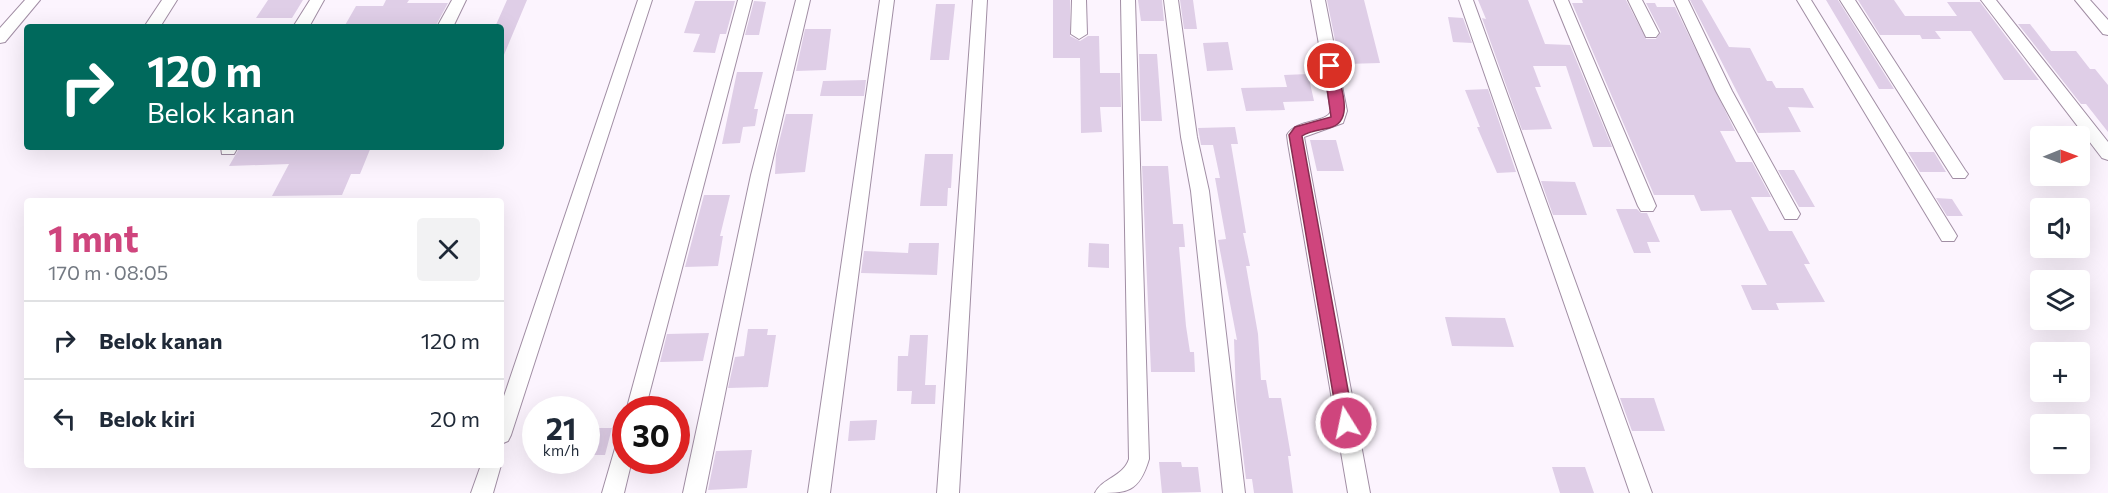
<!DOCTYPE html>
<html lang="id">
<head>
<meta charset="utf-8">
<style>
	body { margin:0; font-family:Commissioner,sans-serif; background:#f2f2f3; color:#1f2937; height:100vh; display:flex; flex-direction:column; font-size:22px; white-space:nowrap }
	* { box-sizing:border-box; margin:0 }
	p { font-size:20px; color:#747a83 }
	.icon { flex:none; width:33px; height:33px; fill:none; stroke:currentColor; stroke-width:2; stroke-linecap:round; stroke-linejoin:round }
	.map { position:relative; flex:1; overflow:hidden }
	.side { position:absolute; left:24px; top:198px; width:480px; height:270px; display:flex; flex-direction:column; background:#fff; border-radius:6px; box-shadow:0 6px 24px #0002 }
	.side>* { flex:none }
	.guide { position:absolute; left:24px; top:24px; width:480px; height:126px; border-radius:6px; box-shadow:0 6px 24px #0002; background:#00695c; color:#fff; overflow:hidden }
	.needle { width:39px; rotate:89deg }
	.buttons { position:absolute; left:2030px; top:126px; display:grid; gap:12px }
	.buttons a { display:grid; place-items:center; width:60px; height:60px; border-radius:6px; background:#fff; box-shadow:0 6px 24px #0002; font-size:30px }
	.speed { position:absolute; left:522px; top:396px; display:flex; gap:12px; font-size:30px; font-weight:700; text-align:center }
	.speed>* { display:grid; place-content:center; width:78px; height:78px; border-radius:50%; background:#fff; box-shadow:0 6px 24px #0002; line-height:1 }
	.speed small { font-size:15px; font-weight:400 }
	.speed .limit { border:9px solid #d22; background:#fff; color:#111 }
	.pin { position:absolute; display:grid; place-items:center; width:51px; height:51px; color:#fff; margin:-26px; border:3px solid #fff; border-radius:50%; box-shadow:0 2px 6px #0007 }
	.me { position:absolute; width:66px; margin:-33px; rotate:350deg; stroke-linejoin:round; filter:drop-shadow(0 0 4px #0008) }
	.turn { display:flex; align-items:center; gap:21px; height:126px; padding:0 24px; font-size:27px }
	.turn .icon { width:78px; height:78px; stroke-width:2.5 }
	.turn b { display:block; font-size:42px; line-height:51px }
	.round { display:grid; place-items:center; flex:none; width:63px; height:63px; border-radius:6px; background:#f2f2f3 }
	.overview { display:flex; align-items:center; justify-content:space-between; height:102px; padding:0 24px }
	h1 { font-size:36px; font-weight:700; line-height:45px; color:#cf457d }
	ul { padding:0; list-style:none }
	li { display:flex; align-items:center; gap:18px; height:78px; padding:0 24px; border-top:2px solid #e0e1e3 }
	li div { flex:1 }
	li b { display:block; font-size:22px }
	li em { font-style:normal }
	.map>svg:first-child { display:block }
	.building { fill:#dfcee7 }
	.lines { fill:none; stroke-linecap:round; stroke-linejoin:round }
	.street-casing { stroke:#a18ea4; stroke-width:2 }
	.street { fill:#fff; fill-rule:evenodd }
	.route { fill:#cf457d; stroke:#872d51; stroke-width:1.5 }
</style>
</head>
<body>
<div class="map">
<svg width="2108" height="493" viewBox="0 0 2108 493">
	<rect width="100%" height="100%" fill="#fcf4fe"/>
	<path class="building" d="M 268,0 L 303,0 L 292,18 L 256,18 Z
		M 386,0 L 409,0 L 407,3 L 448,3 L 435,27 L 344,27 L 356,6 L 383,6 Z
		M 507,0 L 527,0 L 501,62 L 501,27 L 495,27 Z
		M 1053,0 L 1070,0 L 1070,36 L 1080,41 L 1088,36 L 1099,36 L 1100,73 L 1120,73 L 1121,107 L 1100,107 L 1102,132 L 1081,133 L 1080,58 L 1053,58 Z
		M 1138,0 L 1162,0 L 1164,21 L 1141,21 Z
		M 1180,0 L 1193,0 L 1197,29 L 1184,29 Z
		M 1327,0 L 1364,0 L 1380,63 L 1346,64 L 1341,45 L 1336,45 Z
		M 1478,0 L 1528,0 L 1545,44 L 1570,45 L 1612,147 L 1593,147 L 1566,66 L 1533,66 L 1541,87 L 1535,87 L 1552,129 L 1522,130 L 1482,18 L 1486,19 Z
		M 1582,0 L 1626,0 L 1646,39 L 1656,39 L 1661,32 L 1646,3 L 1655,3 L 1657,7 L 1675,7 L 1735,131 L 1720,131 L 1736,162 L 1752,162 L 1771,197 L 1751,197 L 1769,231 L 1792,231 L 1810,264 L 1804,264 L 1825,302 L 1776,303 L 1779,310 L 1752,310 L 1741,285 L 1767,285 L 1731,210 L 1701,211 L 1694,195 L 1654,195 L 1572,3 L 1583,3 Z
		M 1690,0 L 1702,0 L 1729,47 L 1750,48 L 1767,81 L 1772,81 L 1776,88 L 1803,88 L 1814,108 L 1788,107 L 1801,132 L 1758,133 Z
		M 1826,0 L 1838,0 L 1894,89 L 1879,89 Z
		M 1858,0 L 1894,0 L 1905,16 L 1957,16 L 1947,2 L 1980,2 L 2039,80 L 2004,80 L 1971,31 L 1935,31 L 1941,39 L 1922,39 L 1920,35 L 1880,35 Z
		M 695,1 L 735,1 L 726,34 L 720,34 L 715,53 L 693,52 L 700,34 L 684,33 Z
		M 754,1 L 766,2 L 759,35 L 745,35 Z
		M 936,4 L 955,4 L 949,60 L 930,60 Z
		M 1448,17 L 1463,18 L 1472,43 L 1453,42 Z
		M 2018,24 L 2030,24 L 2051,51 L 2076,51 L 2090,69 L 2095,69 L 2108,85 L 2108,132 L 2086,104 L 2081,104 Z
		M 805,29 L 831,29 L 826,70 L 796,71 Z
		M 1228,42 L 1233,70 L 1207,71 L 1203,43 Z
		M 1139,54 L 1157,54 L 1162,121 L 1141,121 Z
		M 737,72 L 763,72 L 754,109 L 758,109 L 755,126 L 743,127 L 740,143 L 722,144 Z
		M 1308,74 L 1314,101 L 1283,102 L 1285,110 L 1246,111 L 1241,88 L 1287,87 L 1284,75 Z
		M 866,80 L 864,96 L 820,96 L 823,81 Z
		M 1488,89 L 1516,172 L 1497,173 L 1477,127 L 1480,127 L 1465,90 Z
		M 786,114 L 813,114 L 805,172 L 775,174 L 776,154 Z
		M 1235,127 L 1238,144 L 1231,144 L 1246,233 L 1243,233 L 1250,266 L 1246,266 L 1258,334 L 1261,380 L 1266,380 L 1269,398 L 1281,398 L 1291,456 L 1288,456 L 1293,493 L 1254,493 L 1252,479 L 1246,479 L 1236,399 L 1234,339 L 1237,340 L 1218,240 L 1226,239 L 1215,178 L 1220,178 L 1213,145 L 1201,145 L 1198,128 Z
		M 1310,140 L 1336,140 L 1344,171 L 1317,171 Z
		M 240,147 L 270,147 L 268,150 L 371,147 L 360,174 L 351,174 L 342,195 L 272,196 L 289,164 L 229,166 Z
		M 1908,152 L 1934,152 L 1946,172 L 1920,172 Z
		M 925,154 L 953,154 L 951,188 L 948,188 L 947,206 L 920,206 Z
		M 1142,166 L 1168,166 L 1173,224 L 1183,224 L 1185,247 L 1179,247 L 1186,326 L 1190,352 L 1194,352 L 1195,372 L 1151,372 Z
		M 1778,170 L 1794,170 L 1815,207 L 1799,207 Z
		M 1541,181 L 1575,182 L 1587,215 L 1553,215 Z
		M 704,195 L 730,195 L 720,236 L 723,236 L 718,266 L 685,267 Z
		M 1936,198 L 1952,199 L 1963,216 L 1947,216 Z
		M 1616,209 L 1637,209 L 1641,213 L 1647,213 L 1660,242 L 1647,242 L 1651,253 L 1634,253 Z
		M 909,243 L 939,243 L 937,275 L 861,273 L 864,251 L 908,253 Z
		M 1089,243 L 1109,244 L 1109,268 L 1088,267 Z
		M 1445,317 L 1505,318 L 1514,347 L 1452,346 Z
		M 748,329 L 768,329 L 767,335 L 776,335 L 768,387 L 728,388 L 735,357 L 744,356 Z
		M 709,333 L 703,361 L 660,362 L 667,334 Z
		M 910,335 L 928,335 L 925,385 L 936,385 L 935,404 L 911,404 L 912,391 L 897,391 L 898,356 L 908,356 Z
		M 1620,398 L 1654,398 L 1665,431 L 1632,431 Z
		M 877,420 L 875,440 L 848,441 L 850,421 Z
		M 586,428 L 612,428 L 605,455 L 586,455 Z
		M 752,450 L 747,488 L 708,490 L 716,451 Z
		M 1159,462 L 1181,462 L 1182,467 L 1198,467 L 1201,492 L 1162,493 Z
		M 1552,467 L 1585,467 L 1594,493 L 1560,493 Z"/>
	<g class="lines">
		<g class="street-casing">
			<path id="street" d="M 25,0 L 40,0 L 5,42 L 0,43 L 0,28 Z
				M 162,0 L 177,0 L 160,27 L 144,27 Z
				M 310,0 L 324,0 L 309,27 L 293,27 Z
				M 452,0 L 466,0 L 453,27 L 437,27 Z
				M 638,0 L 652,0 L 511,435 L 508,441 L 501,444 L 501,405 Z
				M 738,0 L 752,0 L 645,410 L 626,411 Z
				M 796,0 L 810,0 L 769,175 L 705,493 L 683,493 L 751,175 Z
				M 880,0 L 894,0 L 830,493 L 808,493 Z
				M 973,0 L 987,0 L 959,493 L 937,493 Z
				M 1072,0 L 1086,0 L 1087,34 L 1079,39 L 1071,34 Z
				M 1121,0 L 1135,0 L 1149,459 C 1139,493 1127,493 1095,493 C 1102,478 1123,477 1129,459 Z
				M 1164,0 L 1178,0 L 1197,137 L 1209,191 L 1245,493 L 1223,493 L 1191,191 L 1181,137 Z
				M 1311,0 L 1325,0 L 1347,111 L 1343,123 L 1304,137 L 1370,493 L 1348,493 L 1288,143 L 1287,135 C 1297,118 1326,124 1331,111 Z
				M 1459,0 L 1473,0 L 1652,493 L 1630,493 Z
				M 1554,0 L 1568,0 L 1656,206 L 1653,211 L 1641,211 L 1638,206 Z
				M 1628,0 L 1642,0 L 1659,33 L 1656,37 L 1646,37 Z
				M 1674,0 L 1688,0 L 1732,91 L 1800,214 L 1797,219 L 1785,219 L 1716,91 Z
				M 1797,0 L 1811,0 L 1954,231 L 1957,236 L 1954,241 L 1942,241 Z
				M 1840,0 L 1855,0 L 1965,170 L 1968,174 L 1965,178 L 1953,178 Z
				M 1981,0 L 1996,0 L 2108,142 L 2108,160 L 2102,158 Z
				M 2075,0 L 2090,0 L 2108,20 L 2108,35 L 2103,34 Z
				M 221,147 L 238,147 L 234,154 L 222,154 Z
				M 626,436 L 626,460 L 632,460 L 624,493 L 602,493 L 616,445 L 619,439 Z
				M 481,465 L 501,465 L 493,493 L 471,493 Z"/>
		</g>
		<use href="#street" class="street"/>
	</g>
	<path class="route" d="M 1330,62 L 1336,66 C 1340,85 1356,122 1329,128 C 1320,130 1309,131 1302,136 L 1354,423 L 1346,430 L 1338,423 L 1289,135 L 1295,127 L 1331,117 L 1324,66 Z"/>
</svg>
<div class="buttons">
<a><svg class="needle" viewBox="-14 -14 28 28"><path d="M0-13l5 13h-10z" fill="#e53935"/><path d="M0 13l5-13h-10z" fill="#747a83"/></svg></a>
<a><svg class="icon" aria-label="sound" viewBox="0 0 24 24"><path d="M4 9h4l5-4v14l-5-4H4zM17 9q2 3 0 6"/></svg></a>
<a><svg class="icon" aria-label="layers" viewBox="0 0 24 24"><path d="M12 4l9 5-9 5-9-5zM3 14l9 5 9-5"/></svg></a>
<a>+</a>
<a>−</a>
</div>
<div class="speed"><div>21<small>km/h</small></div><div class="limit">30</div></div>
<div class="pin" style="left:1330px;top:66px;background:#d93025"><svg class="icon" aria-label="arrive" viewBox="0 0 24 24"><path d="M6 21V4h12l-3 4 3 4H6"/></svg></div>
<svg class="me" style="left:1346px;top:423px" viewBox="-20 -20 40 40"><circle r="17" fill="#cf457d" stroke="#fff" stroke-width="3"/><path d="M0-11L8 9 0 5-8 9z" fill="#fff"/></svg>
<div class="guide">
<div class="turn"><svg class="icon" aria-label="right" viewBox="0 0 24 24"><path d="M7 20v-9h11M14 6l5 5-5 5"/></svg><div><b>120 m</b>Belok kanan</div></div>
</div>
<section class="side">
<div class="overview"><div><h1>1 mnt</h1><p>170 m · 08:05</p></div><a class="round"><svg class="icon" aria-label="close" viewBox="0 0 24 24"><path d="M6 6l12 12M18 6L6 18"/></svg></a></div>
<ul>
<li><svg class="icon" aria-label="right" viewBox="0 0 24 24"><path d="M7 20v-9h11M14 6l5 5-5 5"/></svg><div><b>Belok kanan</b></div><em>120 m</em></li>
<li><svg class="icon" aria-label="left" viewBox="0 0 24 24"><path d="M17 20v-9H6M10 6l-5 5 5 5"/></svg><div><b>Belok kiri</b></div><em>20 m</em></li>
</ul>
</section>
</div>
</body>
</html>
